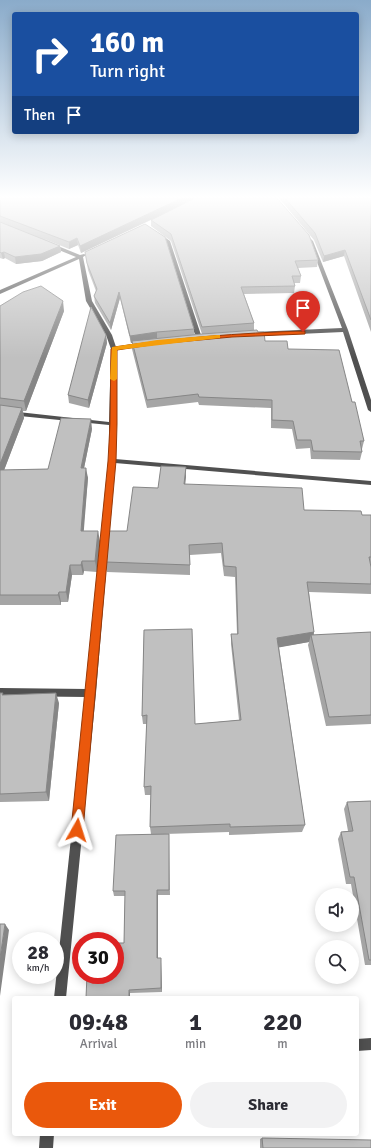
<!DOCTYPE html>
<html lang="en">
<head>
<meta charset="utf-8">
<style>
	body { margin:0; font-family:Signika,sans-serif; background:#f2f2f3; color:#2b2b33; height:100vh; display:flex; flex-direction:column; font-size:15px; white-space:nowrap }
	* { box-sizing:border-box; margin:0 }
	p { font-size:13px; color:#7c7c81 }
	.icon { flex:none; width:22px; height:22px; fill:none; stroke:currentColor; stroke-width:2; stroke-linecap:round; stroke-linejoin:round }
	.map { position:relative; flex:1; overflow:hidden }
	.side { position:absolute; left:12px; top:996px; width:347px; height:140px; display:flex; flex-direction:column; background:#fff; border-radius:4px; box-shadow:0 2px 10px #0003 }
	.side>* { flex:none }
	.banner { position:absolute; left:12px; top:12px; width:347px; height:122px; border-radius:4px; box-shadow:0 2px 10px #0003; background:#1a4fa0; color:#fff; overflow:hidden }
	.tools { position:absolute; left:315px; top:888px; display:grid; gap:8px }
	.tools a { display:grid; place-items:center; width:44px; height:44px; border-radius:50%; background:#fff; box-shadow:0 2px 10px #0003; font-size:20px }
	.speed { position:absolute; left:12px; top:932px; display:flex; gap:8px; font-size:20px; font-weight:700; text-align:center }
	.speed>* { display:grid; place-content:center; width:52px; height:52px; border-radius:50%; background:#fff; box-shadow:0 2px 10px #0003; line-height:1 }
	.speed small { font-size:10px; font-weight:400 }
	.speed .limit { border:6px solid #d22; background:#fff; color:#111 }
	.pin { position:absolute; display:grid; place-items:center; width:34px; height:34px; color:#fff; margin:-41px -17px; border-radius:50% 50% 50% 0; rotate:-45deg; box-shadow:0 0 4px #0007 }
	.pin .icon { rotate:45deg }
	.me { position:absolute; width:44px; margin:-22px; rotate:6deg; stroke-linejoin:round; filter:drop-shadow(0 0 3px #0008) }
	.turn { display:flex; align-items:center; gap:14px; height:84px; padding:0 12px; font-size:18px }
	.turn .icon { width:52px; height:52px; stroke-width:2.5 }
	.turn b { display:block; font-size:28px; line-height:34px }
	.then { display:flex; align-items:center; height:38px; padding:0 12px; background:#0003; gap:8px; font-size:15px }
	.eta { display:flex; justify-content:space-evenly; align-items:center; height:68px; text-align:center }
	.eta b { font-size:24px; font-weight:700; line-height:28px }
	.primary-button { display:flex; gap:8px; margin-top:auto; padding:8px 12px }
	.primary-button a { flex:1; height:46px; border-radius:24px; background:#ea580c; color:#fff; font-size:16px; font-weight:700; line-height:46px; text-align:center }
	.primary-button a+a { background:#f2f2f3; color:#2b2b33 }
	.map>svg:first-child { display:block }
	.lines { fill:none; stroke-linecap:round; stroke-linejoin:round }
	.street { fill:#505050; fill-rule:evenodd }
	.wall { fill:#a5a5a5 }
	.shaded-wall { fill:#868686 }
	.building { fill:#c0c0c0; stroke:#868686 }
	.route { fill:#ea580c; stroke:#983908 }
	.slow { fill:#f59e0b }
</style>
</head>
<body>
<div class="map">
<svg width="371" height="1148" viewBox="0 0 371 1148">
	<rect width="100%" height="100%" fill="#fff"/>
	<g class="lines">
		<path class="street" d="M 304,232 L 313,241 L 348,330 L 371,400 L 371,412 L 368,410 L 343,332 L 254,336 L 251,334 L 254,332 L 342,328 L 309,241 L 302,233 Z
			M 155,233 L 159,233 L 170,241 L 202,338 L 201,339 L 196,338 L 166,242 L 155,235 Z
			M 49,244 L 53,244 L 80,255 L 84,254 L 86,255 L 83,257 L 92,301 L 112,335 L 116,347 L 143,342 L 146,344 L 143,346 L 117,350 L 116,423 L 117,424 L 116,426 L 115,459 L 371,481 L 371,485 L 115,463 L 96,693 L 66,998 L 54,998 L 86,697 L 0,696 L 0,688 L 87,689 L 109,461 L 109,425 L 0,414 L 0,410 L 109,422 L 111,349 L 106,335 L 86,301 L 79,259 L 0,294 L 0,290 L 76,257 L 49,246 Z
			M 371,1038 L 371,1050 L 357,1051 L 357,1039 Z
			M 40,1134 L 54,1134 L 53,1148 L 39,1148 Z"/>
	</g>
	<path class="wall" d="M 0,197 L 276,197 L 318,260 L 317,267 L 298,268 L 301,276 L 300,283 L 294,283 L 295,286 L 294,293 L 244,294 L 254,323 L 254,330 L 258,332 L 265,341 L 288,349 L 352,402 L 364,441 L 362,449 L 362,452 L 360,460 L 311,459 L 310,448 L 296,449 L 292,429 L 271,428 L 271,408 L 199,405 L 198,402 L 147,408 L 132,349 L 132,343 L 131,343 L 120,298 L 111,330 L 95,303 L 94,296 L 96,291 L 88,270 L 85,252 L 194,329 L 194,334 L 202,334 L 171,241 L 151,226 L 151,220 L 81,253 L 78,245 L 69,249 L 42,238 L 60,246 L 61,252 L 42,261 L 16,264 L 5,258 L 3,259 L 0,258 Z
		M 278,197 L 371,197 L 371,332 L 344,256 L 323,262 L 314,240 Z
		M 0,306 L 64,311 L 26,411 L 23,411 L 24,418 L 4,470 L 48,469 L 92,429 L 84,468 L 88,478 L 83,531 L 100,541 L 97,572 L 84,571 L 83,575 L 72,575 L 68,602 L 61,602 L 61,605 L 0,605 Z
		M 106,335 L 107,343 L 89,408 L 69,403 L 68,395 Z
		M 186,467 L 185,484 L 304,510 L 362,515 L 371,515 L 371,594 L 309,592 L 314,635 L 371,632 L 371,724 L 326,726 L 308,645 L 309,642 L 279,647 L 305,825 L 302,832 L 229,835 L 229,832 L 165,834 L 169,834 L 170,895 L 158,895 L 158,958 L 161,962 L 162,992 L 130,993 L 130,998 L 86,998 L 124,943 L 125,896 L 114,896 L 113,891 L 151,834 L 150,827 L 151,795 L 145,795 L 144,787 L 147,724 L 143,724 L 142,716 L 144,630 L 195,724 L 239,720 L 231,644 L 231,634 L 237,634 L 235,577 L 224,576 L 221,553 L 190,555 L 190,575 L 107,572 L 106,562 L 127,531 L 158,488 Z
		M 0,693 L 3,695 L 59,703 L 49,801 L 0,802 Z
		M 371,801 L 371,965 L 365,965 L 351,884 L 346,884 L 338,839 L 341,832 L 348,831 L 344,809 L 347,802 Z
		M 262,1138 L 371,1148 L 260,1148 L 260,1139 Z"/>
	<path class="shaded-wall" d="M 184,197 L 198,197 L 81,253 L 80,246 Z
		M 77,238 L 78,245 L 69,249 L 69,242 Z
		M 60,246 L 61,252 L 42,261 L 16,264 L 15,257 Z
		M 345,250 L 344,256 L 323,262 L 324,256 Z
		M 4,252 L 5,258 L 3,259 L 1,253 Z
		M 119,292 L 120,298 L 111,330 L 110,323 Z
		M 63,301 L 64,311 L 26,411 L 24,401 Z
		M 157,332 L 157,338 L 131,343 L 130,336 Z
		M 106,335 L 107,343 L 89,408 L 88,400 Z
		M 22,408 L 24,418 L 0,481 L 0,464 Z
		M 91,419 L 92,429 L 82,478 L 81,468 Z
		M 186,467 L 186,477 L 184,495 L 184,484 Z
		M 86,468 L 88,478 L 83,541 L 81,531 Z
		M 98,531 L 100,541 L 97,572 L 95,561 Z
		M 82,561 L 84,571 L 83,575 L 81,565 Z
		M 70,565 L 72,575 L 68,602 L 66,592 Z
		M 59,592 L 61,602 L 61,605 L 58,595 Z
		M 314,632 L 312,641 L 311,635 L 309,642 L 276,648 L 277,638 Z
		M 56,693 L 59,703 L 49,801 L 46,792 Z
		M 157,890 L 158,895 L 158,962 L 157,958 Z
		M 5,924 L 9,930 L 0,996 L 0,958 Z
		M 161,958 L 161,962 L 162,992 L 161,988 Z
		M 129,990 L 130,993 L 130,998 L 129,998 Z"/>
	<path class="building" d="M 0,197 L 184,197 L 80,246 L 77,238 L 69,242 L 0,216 Z
		M 197,197 L 276,197 L 309,235 L 318,260 L 295,261 L 301,276 L 292,276 L 295,286 L 241,287 L 254,323 L 202,327 L 171,234 L 151,220 Z
		M 284,197 L 371,197 L 371,320 L 345,250 L 324,256 L 315,233 Z
		M 0,222 L 60,246 L 41,254 L 15,257 L 4,252 L 1,253 L 0,252 Z
		M 145,224 L 165,237 L 194,329 L 157,332 L 130,336 L 119,292 L 110,323 L 94,296 L 97,289 L 87,263 L 85,252 Z
		M 41,286 L 63,301 L 24,401 L 0,398 L 0,306 L 23,292 Z
		M 91,307 L 106,335 L 88,400 L 68,395 Z
		M 257,330 L 258,332 L 264,332 L 265,341 L 287,341 L 288,349 L 339,350 L 352,402 L 355,402 L 364,441 L 360,441 L 362,452 L 313,451 L 311,440 L 297,440 L 293,421 L 272,420 L 272,400 L 199,397 L 198,394 L 147,400 L 132,341 L 202,334 Z
		M 0,405 L 22,408 L 0,464 Z
		M 61,418 L 91,419 L 81,468 L 86,468 L 81,531 L 98,531 L 95,561 L 82,561 L 81,565 L 70,565 L 66,592 L 59,592 L 58,595 L 0,595 L 0,470 L 48,469 Z
		M 161,466 L 186,467 L 184,484 L 302,488 L 304,510 L 361,511 L 362,515 L 371,515 L 371,557 L 369,557 L 371,567 L 371,584 L 307,582 L 314,632 L 277,638 L 305,825 L 230,827 L 230,824 L 150,827 L 151,786 L 144,787 L 147,715 L 142,716 L 144,630 L 192,629 L 195,724 L 241,720 L 231,634 L 238,634 L 236,567 L 224,566 L 222,543 L 189,545 L 190,565 L 106,562 L 109,531 L 127,531 L 133,487 L 158,488 Z
		M 371,632 L 371,715 L 329,717 L 311,635 Z
		M 0,693 L 3,693 L 2,695 L 56,693 L 46,792 L 0,794 Z
		M 371,801 L 371,960 L 369,960 L 354,877 L 350,877 L 341,832 L 353,831 L 347,802 Z
		M 169,834 L 169,890 L 157,890 L 157,958 L 161,958 L 161,988 L 129,990 L 129,998 L 86,998 L 87,975 L 115,975 L 115,943 L 124,943 L 125,891 L 113,891 L 116,835 Z
		M 0,924 L 5,924 L 0,958 Z
		M 262,1138 L 371,1140 L 371,1148 L 263,1148 Z"/>
	<linearGradient id="sky" x2="0" y2="1"><stop stop-color="#8aabca"/><stop offset="0.55" stop-color="#fff"/><stop offset="1" stop-color="#fff" stop-opacity="0"/></linearGradient>
	<rect width="371" height="358" fill="url(#sky)"/>
	<path class="route" d="M 303,331 L 305,331 L 305,334 L 232,337 L 157,344 L 117,350 L 117,424 L 116,461 L 83,830 L 81,835 L 77,836 L 73,835 L 71,830 L 108,461 L 110,424 L 111,349 L 114,347 C 177,338 239,333 303,331 Z"/>
	<path class="slow" d="M 217,335 L 220,335 L 220,338 L 117,350 L 117,379 L 114,381 L 110,379 L 112,347 L 157,340 Z"/>
</svg>
<div class="tools">
<a><svg class="icon" aria-label="sound" viewBox="0 0 24 24"><path d="M4 9h4l5-4v14l-5-4H4zM17 9q2 3 0 6"/></svg></a>
<a><svg class="icon" aria-label="search" viewBox="0 0 24 24"><circle cx="10" cy="10" r="6"/><path d="M15 15l6 6"/></svg></a>
</div>
<div class="speed"><div>28<small>km/h</small></div><div class="limit">30</div></div>
<div class="pin" style="left:303px;top:332px;background:#d93025"><svg class="icon" aria-label="arrive" viewBox="0 0 24 24"><path d="M6 21V4h12l-3 4 3 4H6"/></svg></div>
<svg class="me" style="left:77px;top:830px" viewBox="-20 -20 40 40"><path d="M0-17L14 15 0 8-14 15z" fill="#ea580c" stroke="#fff" stroke-width="4"/></svg>
<div class="banner">
<div class="turn"><svg class="icon" aria-label="right" viewBox="0 0 24 24"><path d="M7 20v-9h11M14 6l5 5-5 5"/></svg><div><b>160 m</b>Turn right</div></div>
<div class="then">Then<svg class="icon" aria-label="arrive" viewBox="0 0 24 24"><path d="M6 21V4h12l-3 4 3 4H6"/></svg></div>
</div>
<section class="side">
<div class="eta">
<div><b>09:48</b><p>Arrival</p></div>
<div><b>1</b><p>min</p></div>
<div><b>220</b><p>m</p></div>
</div>
<div class="primary-button"><a>Exit</a><a>Share</a></div>
</section>
</div>
</body>
</html>
